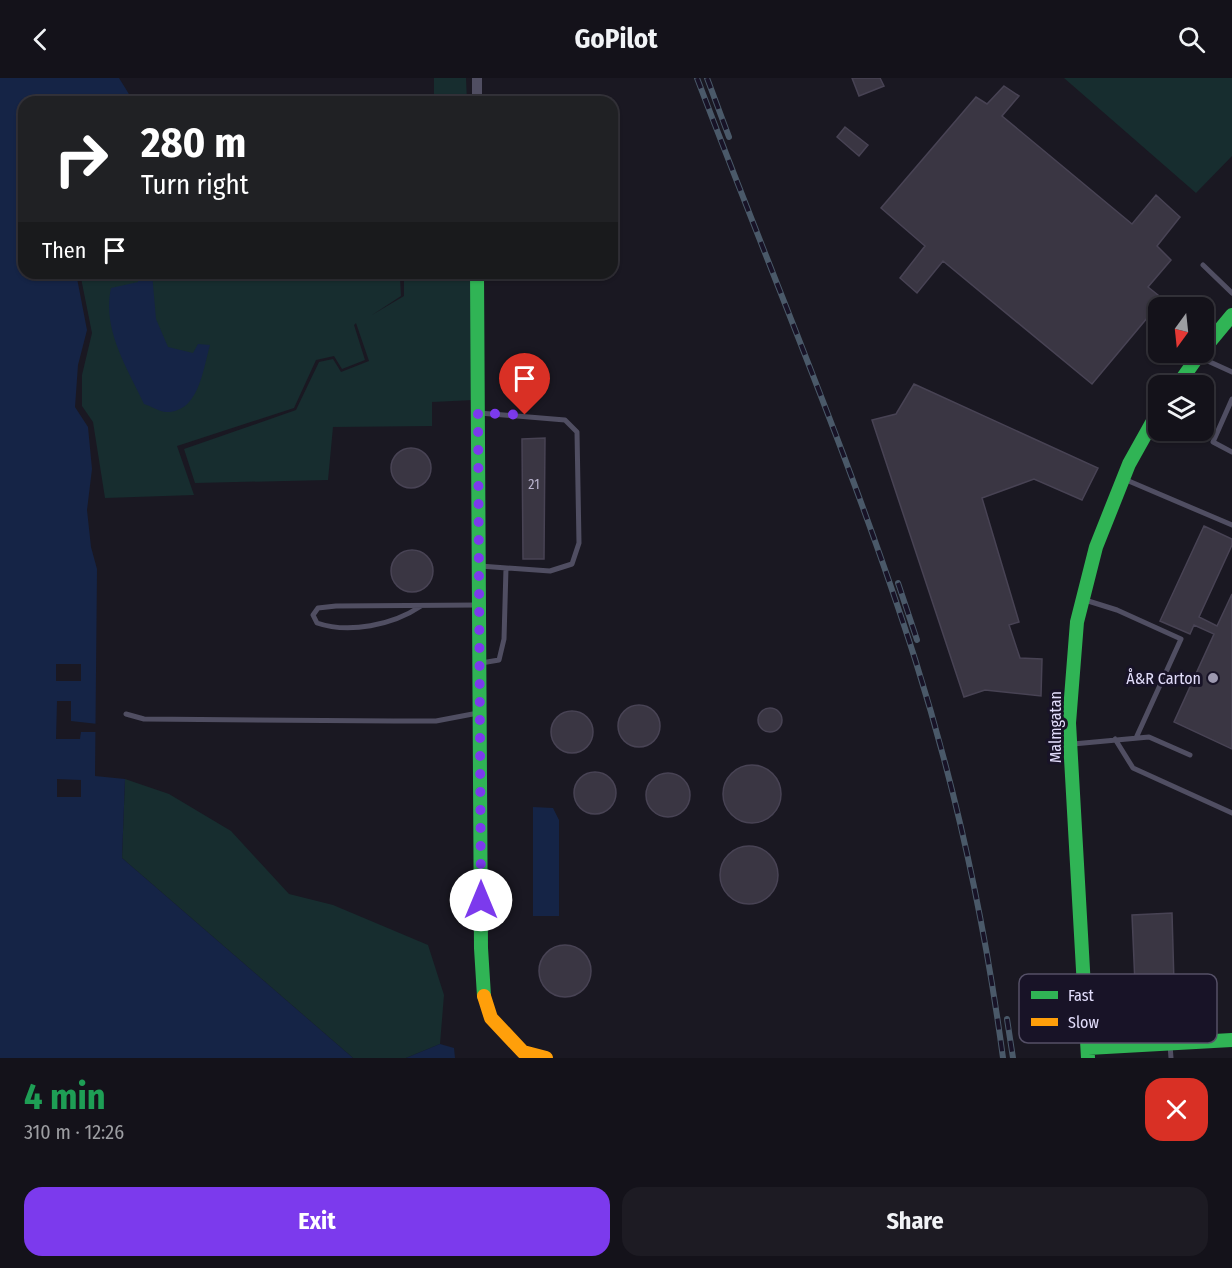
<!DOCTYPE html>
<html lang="en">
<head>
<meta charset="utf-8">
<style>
	body { margin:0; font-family:"Fira Sans Condensed",sans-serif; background:#1d1b23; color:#f1f3f6; height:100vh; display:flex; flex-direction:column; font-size:22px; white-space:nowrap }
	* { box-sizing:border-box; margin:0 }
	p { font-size:20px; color:#9d9ea2 }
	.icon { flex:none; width:33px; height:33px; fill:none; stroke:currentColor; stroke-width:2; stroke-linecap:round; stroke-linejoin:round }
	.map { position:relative; height:980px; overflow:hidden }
	.sheet { display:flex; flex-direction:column; background:#14121a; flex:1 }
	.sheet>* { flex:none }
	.hud { position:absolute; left:18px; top:18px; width:600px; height:183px; border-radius:18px; box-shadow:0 2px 4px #0004,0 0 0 2px #333239; background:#202124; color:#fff; overflow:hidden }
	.needle { width:39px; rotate:195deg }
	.fabs { position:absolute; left:1148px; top:219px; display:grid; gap:12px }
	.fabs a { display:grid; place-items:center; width:66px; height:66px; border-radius:12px; background:#14121a; box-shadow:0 2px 4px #0004,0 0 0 2px #333239; font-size:30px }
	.pin { position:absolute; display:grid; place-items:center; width:51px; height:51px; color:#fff; margin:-62px -26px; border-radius:50% 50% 50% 0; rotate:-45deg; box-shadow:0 0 6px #0007 }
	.pin .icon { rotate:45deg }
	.me { position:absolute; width:66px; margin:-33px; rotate:0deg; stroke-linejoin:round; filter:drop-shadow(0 0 4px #0008) }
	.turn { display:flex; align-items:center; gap:21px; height:126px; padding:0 24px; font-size:27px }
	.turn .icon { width:78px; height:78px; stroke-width:2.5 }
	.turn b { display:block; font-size:42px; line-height:51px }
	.then { display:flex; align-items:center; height:57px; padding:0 24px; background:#0003; gap:12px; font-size:22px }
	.round { display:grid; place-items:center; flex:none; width:63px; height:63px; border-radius:18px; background:#1d1b23 }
	.head { display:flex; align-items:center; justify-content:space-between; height:102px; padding:0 24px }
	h1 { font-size:36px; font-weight:700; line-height:45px; color:#1e9e55 }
	.button { display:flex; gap:12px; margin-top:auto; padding:12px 24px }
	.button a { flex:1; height:69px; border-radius:18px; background:#7c3aed; color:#fff; font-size:24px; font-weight:700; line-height:69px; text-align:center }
	.button a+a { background:#1d1b23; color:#f1f3f6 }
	header { display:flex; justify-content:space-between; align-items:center; height:78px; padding:0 24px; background:#14121a; font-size:27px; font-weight:700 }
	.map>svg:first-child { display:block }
	.green { fill:#172d2f }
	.water { fill:#152446 }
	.pier { fill:#1a1822 }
	.building { fill:#3a3643; stroke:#484354; stroke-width:1.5 }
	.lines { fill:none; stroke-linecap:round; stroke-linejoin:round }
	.lane { stroke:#504e62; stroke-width:5 }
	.street { stroke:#504e62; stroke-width:10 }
	.fast { stroke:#30b455; stroke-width:14 }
	.slow { stroke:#ff9f0a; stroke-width:14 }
	.rail-casing { stroke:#4a5969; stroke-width:6 }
	.rail { stroke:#181327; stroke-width:4; stroke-dasharray:11; stroke-linecap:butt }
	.route { stroke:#7c3aed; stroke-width:10; stroke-dasharray:0 18 }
	.poi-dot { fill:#9c98af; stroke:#181327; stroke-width:2 }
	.labels { text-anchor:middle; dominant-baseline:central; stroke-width:6; stroke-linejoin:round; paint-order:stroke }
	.number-label { font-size:14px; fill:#b8b3cd }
	.poi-label { font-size:16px; fill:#e2ddfb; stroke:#181327; text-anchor:end }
	.street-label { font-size:16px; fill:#e2ddfb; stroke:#181327 }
	.key { fill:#181327; stroke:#555067; stroke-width:1.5 }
	.key-label { font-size:16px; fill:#e2ddfb }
</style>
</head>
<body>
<header><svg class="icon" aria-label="back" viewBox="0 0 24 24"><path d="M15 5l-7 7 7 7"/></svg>GoPilot<svg class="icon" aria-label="search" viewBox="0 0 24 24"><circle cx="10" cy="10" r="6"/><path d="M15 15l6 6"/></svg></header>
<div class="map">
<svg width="1232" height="980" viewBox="0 0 1232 980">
	<rect width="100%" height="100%" fill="#1a1822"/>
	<path class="green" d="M 434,0 L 466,0 L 467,24 L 434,24 Z
		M 1064,0 L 1232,0 L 1232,78 L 1196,115 Z
		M 80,195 L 403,195 L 400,200 L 401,218 L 372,237 L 404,218 L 404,195 L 470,195 L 474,322 L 432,324 L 432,348 L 333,349 L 328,402 L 195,405 L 184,371 L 296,332 L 319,284 L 333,281 L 341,294 L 369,283 L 356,245 L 354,247 L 365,282 L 342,291 L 334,278 L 316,282 L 294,330 L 177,368 L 194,417 L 105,420 L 93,344 L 82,328 L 82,297 L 92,255 Z
		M 125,701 L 169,716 L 231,753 L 289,816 L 333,827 L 428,867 L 444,917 L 440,966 L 406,980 L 353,980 L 122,780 Z"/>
	<path class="water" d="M 0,0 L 119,0 L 132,21 L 132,24 L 24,24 L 24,195 L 76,195 L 87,252 L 78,287 L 75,329 L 88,349 L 92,391 L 87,432 L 91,469 L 97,491 L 95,698 L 125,701 L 122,780 L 353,980 L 0,980 Z
		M 138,195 L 152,195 L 156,241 L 168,269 L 193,275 L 198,266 L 210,267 C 203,291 199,335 166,334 C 160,334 151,328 144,326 C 127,289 102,252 111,210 L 138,204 Z
		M 533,729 L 553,730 L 559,742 L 559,838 L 533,838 Z
		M 440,966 L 454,970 L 455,980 L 406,980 Z"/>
	<path class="pier" d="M 56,586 L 81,586 L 81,603 L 56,603 Z
		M 57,623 L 71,623 L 71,643 L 98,646 L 98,654 L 81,654 L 80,661 L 56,661 Z
		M 57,701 L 81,702 L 81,719 L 57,719 Z"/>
	<path class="building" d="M 852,0 L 880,0 L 884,8 L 859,18 Z
		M 1004,8 L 1019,18 L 1002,38 L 1132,146 L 1156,117 L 1180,139 L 1157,168 L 1171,182 L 1148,209 L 1163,221 L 1092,306 L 943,183 L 917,215 L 900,200 L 925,168 L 881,130 L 976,19 L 987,26 Z
		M 845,49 L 868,67 L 859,78 L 837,59 Z
		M 914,306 L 1098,390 L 1082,422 L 1034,401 L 982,420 L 1019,544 L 1009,547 L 1020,580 L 1042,581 L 1041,618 L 985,612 L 964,619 L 872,342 L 896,336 Z
		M 545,360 L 544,481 L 523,481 L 522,361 Z
		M391 390a20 20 0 1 1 40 0a20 20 0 1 1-40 0Z
		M 1204,448 L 1232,461 L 1232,467 L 1199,539 L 1217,548 L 1232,516 L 1232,671 L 1174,644 L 1214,556 L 1194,547 L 1190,556 L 1160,543 Z
		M391 493a21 21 0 1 1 42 0a21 21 0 1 1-42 0Z
		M618 648a21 21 0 1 1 42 0a21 21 0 1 1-42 0Z
		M758 642a12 12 0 1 1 24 0a12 12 0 1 1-24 0Z
		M551 654a21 21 0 1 1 42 0a21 21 0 1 1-42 0Z
		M723 716a29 29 0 1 1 58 0a29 29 0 1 1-58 0Z
		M574 715a21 21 0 1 1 42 0a21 21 0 1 1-42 0Z
		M646 717a22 22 0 1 1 44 0a22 22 0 1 1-44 0Z
		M720 797a29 29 0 1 1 58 0a29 29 0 1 1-58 0Z
		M 1172,835 L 1174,905 L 1135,906 L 1132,837 Z
		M539 893a26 26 0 1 1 52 0a26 26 0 1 1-52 0Z"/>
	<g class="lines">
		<path class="lane" d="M 1203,187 L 1232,215
			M 1199,279 L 1232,294
			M 1232,321 L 1213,364 L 1232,374
			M 479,335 L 565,342 L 577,354 L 579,465 L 572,486 L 550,493 L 480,488
			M 1124,401 L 1232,447
			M 1085,522 L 1117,532 L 1181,561 L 1136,660
			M 421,528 C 393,547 349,556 317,545 L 313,537 L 318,530 L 336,528 L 478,527
			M 481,585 L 499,582 L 504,561 L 506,490
			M 126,636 L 144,641 L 394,643 L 436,643 L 478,635
			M 1115,661 L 1133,690 L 1232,735
			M 1073,666 L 1149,659 L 1190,677
			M 1170,967 L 1171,980"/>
		<path class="street" d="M 477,0 L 477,24"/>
		<path class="fast" d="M 477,195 L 481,870 L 484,918
			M 1203,272 L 1232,237
			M 1177,308 L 1201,274
			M 1088,970 L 1232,962
			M 1088,980 L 1069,645 L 1077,544 L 1096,469 L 1129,386 L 1158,334"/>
		<path class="slow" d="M 484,918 L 491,940 L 523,974 L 546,980"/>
		<g class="rail-casing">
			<path id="rail" d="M 697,0 C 770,193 852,384 915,581 C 956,711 985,845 1003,980
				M 707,0 L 729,59
				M 898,505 L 917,562
				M 1007,941 L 1013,980"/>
		</g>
		<use href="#rail" class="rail"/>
	</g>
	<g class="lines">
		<path class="route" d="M 481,822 L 478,335 L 525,337"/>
	</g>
	<circle class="poi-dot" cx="1213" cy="600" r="6"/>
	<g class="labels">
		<g class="number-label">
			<text x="534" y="406">21</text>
		</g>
		<g class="poi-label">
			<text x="1201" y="600">Å&amp;R Carton</text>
		</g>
		<g class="street-label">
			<text transform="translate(1055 649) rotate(-90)">Malmgatan</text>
		</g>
	</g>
	<rect x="1019" y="896" width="198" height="69" rx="9" class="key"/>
	<rect x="1031" y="913" width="27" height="8" fill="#30b455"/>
	<rect x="1031" y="940" width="27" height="8" fill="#ff9f0a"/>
	<g class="key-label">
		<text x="1068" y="923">Fast</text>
		<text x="1068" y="950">Slow</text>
	</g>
</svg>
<div class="fabs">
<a><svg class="needle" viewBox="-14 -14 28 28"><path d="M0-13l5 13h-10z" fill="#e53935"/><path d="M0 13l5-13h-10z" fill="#9d9ea2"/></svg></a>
<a><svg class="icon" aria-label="layers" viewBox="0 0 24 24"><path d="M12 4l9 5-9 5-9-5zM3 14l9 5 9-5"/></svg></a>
</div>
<div class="pin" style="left:525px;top:337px;background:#d93025"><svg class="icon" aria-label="arrive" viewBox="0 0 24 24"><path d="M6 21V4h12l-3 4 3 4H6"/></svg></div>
<svg class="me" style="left:481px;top:822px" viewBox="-20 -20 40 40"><circle r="19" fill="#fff"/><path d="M0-13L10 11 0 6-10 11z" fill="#7c3aed"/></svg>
<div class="hud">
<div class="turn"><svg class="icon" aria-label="right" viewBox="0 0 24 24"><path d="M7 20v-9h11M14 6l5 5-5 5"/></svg><div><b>280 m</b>Turn right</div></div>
<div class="then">Then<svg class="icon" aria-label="arrive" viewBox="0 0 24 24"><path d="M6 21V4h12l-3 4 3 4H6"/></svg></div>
</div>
</div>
<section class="sheet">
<div class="head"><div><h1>4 min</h1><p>310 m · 12:26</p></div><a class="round" style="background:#d93025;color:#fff"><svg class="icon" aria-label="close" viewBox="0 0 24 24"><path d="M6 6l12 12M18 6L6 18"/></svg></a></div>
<div class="button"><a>Exit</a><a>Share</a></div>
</section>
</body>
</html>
